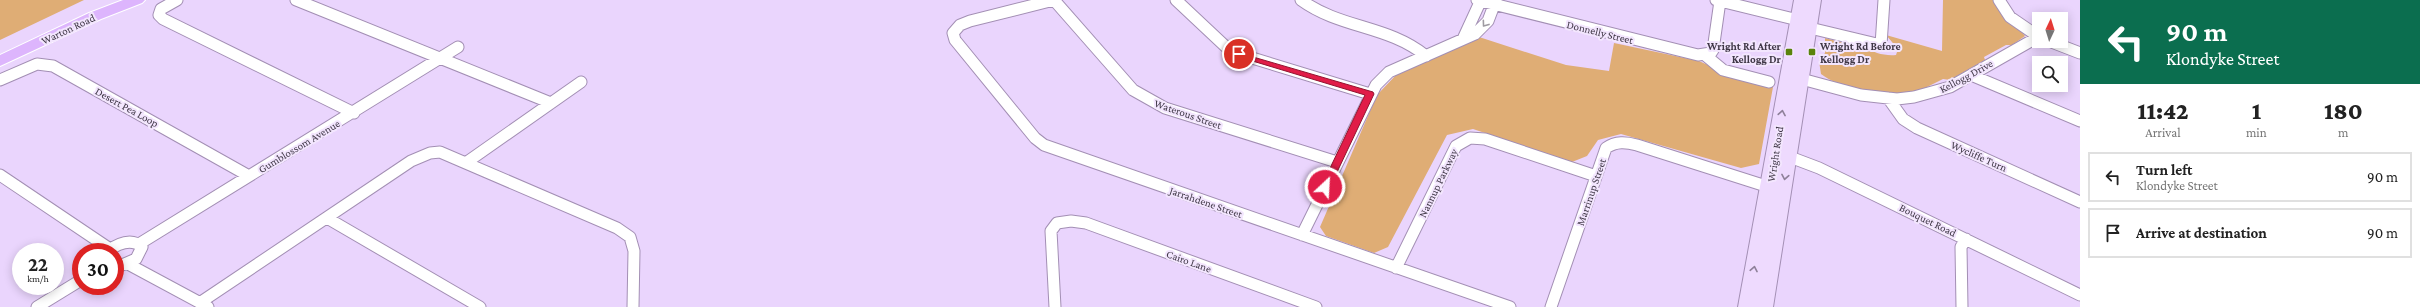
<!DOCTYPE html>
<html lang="en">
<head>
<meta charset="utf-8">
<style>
	body { margin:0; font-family:"Crimson Pro",serif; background:#f2f2f2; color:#222; height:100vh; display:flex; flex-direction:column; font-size:15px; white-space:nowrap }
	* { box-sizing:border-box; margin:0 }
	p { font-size:13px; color:#767676 }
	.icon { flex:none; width:22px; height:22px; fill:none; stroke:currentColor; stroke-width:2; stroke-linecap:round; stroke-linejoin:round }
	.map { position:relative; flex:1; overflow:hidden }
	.panel { display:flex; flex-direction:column; background:#fff; width:340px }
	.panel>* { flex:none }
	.top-card { background:#0b6e4f; color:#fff; overflow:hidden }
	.needle { width:26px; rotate:4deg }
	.fabs { position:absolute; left:2032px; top:12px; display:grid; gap:8px }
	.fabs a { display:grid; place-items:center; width:36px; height:36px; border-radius:0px; background:#fff; box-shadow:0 2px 10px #0003; font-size:20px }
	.speed { position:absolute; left:12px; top:243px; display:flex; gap:8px; font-size:20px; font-weight:700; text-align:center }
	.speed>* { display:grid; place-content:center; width:52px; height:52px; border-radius:50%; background:#fff; box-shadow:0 2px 10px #0003; line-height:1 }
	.speed small { font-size:10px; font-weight:400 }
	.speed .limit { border:6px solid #d22; background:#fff; color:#111 }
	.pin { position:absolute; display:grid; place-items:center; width:34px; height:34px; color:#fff; margin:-17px; border:2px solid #fff; border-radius:50%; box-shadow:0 1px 4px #0007 }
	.me { position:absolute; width:44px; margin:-22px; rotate:25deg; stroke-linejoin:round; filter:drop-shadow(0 0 3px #0008) }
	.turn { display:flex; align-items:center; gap:14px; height:84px; padding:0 20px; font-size:18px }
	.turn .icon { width:52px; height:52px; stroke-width:2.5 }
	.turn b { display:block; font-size:28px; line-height:34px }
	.eta { display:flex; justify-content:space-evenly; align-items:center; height:68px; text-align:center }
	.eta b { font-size:24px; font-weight:800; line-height:28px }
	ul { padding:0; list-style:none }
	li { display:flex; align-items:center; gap:12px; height:50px; margin:0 8px 6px; padding:0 12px; border:2px solid #e0e0e0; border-radius:0px }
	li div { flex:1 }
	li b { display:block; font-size:15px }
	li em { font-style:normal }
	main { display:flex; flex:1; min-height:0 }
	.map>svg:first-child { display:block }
	.green { fill:#dfad75 }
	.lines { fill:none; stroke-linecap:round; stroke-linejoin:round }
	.street-casing { stroke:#a38fb4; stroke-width:13 }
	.secondary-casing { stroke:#a38fb4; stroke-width:2 }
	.primary-casing { stroke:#fff; stroke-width:2 }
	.street { stroke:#fff; stroke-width:11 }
	.secondary { fill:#eedafe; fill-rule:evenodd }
	.primary { fill:#ddb5fd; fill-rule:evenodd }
	.oneway { stroke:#9f9ba2 }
	.oneway2 { stroke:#8e8099 }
	.route { fill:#e11d48; stroke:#92132f }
	.poi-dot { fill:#59830b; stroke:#f3e6fe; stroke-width:1.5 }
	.labels { text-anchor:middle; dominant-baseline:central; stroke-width:4; stroke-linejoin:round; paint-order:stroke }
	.street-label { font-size:11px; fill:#3f3746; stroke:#f3e6fe }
	.poi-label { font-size:11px; font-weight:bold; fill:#3f3746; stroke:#f3e6fe; text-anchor:end }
</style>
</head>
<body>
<main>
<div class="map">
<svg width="2080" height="307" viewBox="0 0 2080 307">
	<rect width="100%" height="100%" fill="#ead5fd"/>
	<path class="green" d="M 0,0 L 84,0 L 0,40 Z
		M 1943,0 L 1995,0 L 2025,36 L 2012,45 L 2006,45 L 1984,57 L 1985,60 L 1950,80 L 1943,79 L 1925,88 L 1925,92 C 1894,97 1846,93 1821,74 L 1819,61 L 1825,53 L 1825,38 L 1858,47 L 1863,46 C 1874,53 1884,56 1896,55 L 1898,49 L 1886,35 L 1942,51 Z
		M 1479,37 L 1566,65 L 1609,71 L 1614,43 L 1699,61 L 1732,76 L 1773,87 L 1759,164 L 1741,168 L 1621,134 L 1598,140 L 1587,156 L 1572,162 L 1473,129 L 1447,135 L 1388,247 L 1374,253 L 1326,236 L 1320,227 L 1377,95 L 1397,74 Z"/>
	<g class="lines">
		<g class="street-casing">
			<path id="street" d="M 177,0 L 161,9 L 159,15 L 163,19 L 354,113
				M 296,0 L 551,103
				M 1054,0 L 970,21 L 960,25 L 953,33 L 955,40 L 1035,138 L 1044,145 L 1510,307
				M 1054,0 L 1133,90 L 1165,108 L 1337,162
				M 1176,0 L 1225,46 L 1239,54 L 1370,94
				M 1301,0 C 1341,29 1388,25 1426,56
				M 1477,0 L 1698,55 L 1711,53 L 1713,50 L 1720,1
				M 1716,0 L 1798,20
				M 1999,0 L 2010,17 L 2039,37
				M 1810,28 L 1881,45 L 1884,0
				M 1463,39 L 1481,0
				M 2049,41 L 2080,53
				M 1705,55 L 1723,70 L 1769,82
				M 1971,75 L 2080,121
				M 1794,77 L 1861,95 L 1897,99 L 1914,97 L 1950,87 L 2038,37
				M 0,80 L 37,64 L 53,66 L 249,176
				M 1888,98 L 1903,119 L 1917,128 L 2080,202
				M 1782,154 L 1819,168 L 2080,295
				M 467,162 L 581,82
				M 0,175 L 110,249
				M 327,218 L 480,307
				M 1302,235 L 1376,85 L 1389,72 L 1475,34 L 1488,21 L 1496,0
				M 139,244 L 458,47
				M 106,252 C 117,244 131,237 142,247 L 136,259 L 115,268
				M 128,264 L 208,307
				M 1396,268 L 1456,146 L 1470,138 L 1485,139 L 1596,176
				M 201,302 L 411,161 L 430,153 L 440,152 L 617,228 L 630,237 L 634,251 L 633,307
				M 37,307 L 81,280
				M 1055,307 L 1051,231 L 1057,223 L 1071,221 L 1086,223 L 1316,307
				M 1551,307 L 1606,148 C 1616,141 1626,142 1637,145 L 1769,187
				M 1962,307 L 1961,247 L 1966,239"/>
		</g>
		<g class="secondary-casing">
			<path id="secondary" d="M 1794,0 L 1821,0 L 1773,307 L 1738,307 Z"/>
		</g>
		<g class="primary-casing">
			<path id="primary" d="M 123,0 L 145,0 L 142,3 L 101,19 L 0,66 L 0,55 L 89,13 Z"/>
		</g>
		<use href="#street" class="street"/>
		<use href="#secondary" class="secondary"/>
		<use href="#primary" class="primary"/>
	</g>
	<defs><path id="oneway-chevron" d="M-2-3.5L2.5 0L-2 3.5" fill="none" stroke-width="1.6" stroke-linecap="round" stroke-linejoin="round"/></defs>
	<use class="oneway" href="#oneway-chevron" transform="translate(1485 24) rotate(126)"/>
	<g class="oneway2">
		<use href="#oneway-chevron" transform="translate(1782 113) rotate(-80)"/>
		<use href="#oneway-chevron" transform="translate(1785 177) rotate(100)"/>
		<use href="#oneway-chevron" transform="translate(1754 269) rotate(-79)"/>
	</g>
	<path class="route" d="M 1236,52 L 1373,92 L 1374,94 L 1329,189 L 1325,190 L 1321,187 L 1365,95 L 1236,56 Z"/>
	<g class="poi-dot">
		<rect x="1785" y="48" width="8" height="8" rx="2"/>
		<rect x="1808" y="48" width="8" height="8" rx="2"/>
	</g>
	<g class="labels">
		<g class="street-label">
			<text transform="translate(68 29) rotate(-25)">Warton Road</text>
			<text transform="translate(1600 32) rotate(14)">Donnelly Street</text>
			<text transform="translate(1966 76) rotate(-28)">Kellogg Drive</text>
			<text transform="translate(127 107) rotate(29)">Desert Pea Loop</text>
			<text transform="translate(1188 114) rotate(19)">Waterous Street</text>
			<text transform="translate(299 146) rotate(-31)">Gumblossom Avenue</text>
			<text transform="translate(1775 154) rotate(-81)">Wright Road</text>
			<text transform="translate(1979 156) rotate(24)">Wycliffe Turn</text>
			<text transform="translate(1438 183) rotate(-64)">Nannup Parkway</text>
			<text transform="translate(1591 192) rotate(-71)">Marrinup Street</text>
			<text transform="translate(1206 202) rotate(19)">Jarrahdene Street</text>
			<text transform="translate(1928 220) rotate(26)">Bouquet Road</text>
			<text transform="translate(1189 261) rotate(20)">Cairo Lane</text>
		</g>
		<g class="poi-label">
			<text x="1781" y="46">Wright Rd After<tspan x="1781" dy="13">Kellogg Dr</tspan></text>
			<text x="1820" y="46" text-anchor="start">Wright Rd Before<tspan x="1820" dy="13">Kellogg Dr</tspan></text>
		</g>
	</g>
</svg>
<div class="fabs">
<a><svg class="needle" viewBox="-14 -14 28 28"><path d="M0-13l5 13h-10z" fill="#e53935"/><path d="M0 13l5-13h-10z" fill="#767676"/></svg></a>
<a><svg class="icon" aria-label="search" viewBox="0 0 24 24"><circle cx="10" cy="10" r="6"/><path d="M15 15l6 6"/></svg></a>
</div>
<div class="speed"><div>22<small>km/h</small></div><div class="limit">30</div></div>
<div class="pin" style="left:1239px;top:54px;background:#d93025"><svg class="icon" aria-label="arrive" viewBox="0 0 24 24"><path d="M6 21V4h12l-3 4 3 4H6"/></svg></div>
<svg class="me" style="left:1325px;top:187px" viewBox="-20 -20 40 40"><circle r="17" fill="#e11d48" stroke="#fff" stroke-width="3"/><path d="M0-11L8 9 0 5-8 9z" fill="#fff"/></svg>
</div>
<section class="panel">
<div class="top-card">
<div class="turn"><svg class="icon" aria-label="left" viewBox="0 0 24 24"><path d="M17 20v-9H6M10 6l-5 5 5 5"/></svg><div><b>90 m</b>Klondyke Street</div></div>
</div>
<div class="eta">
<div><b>11:42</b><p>Arrival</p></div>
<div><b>1</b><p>min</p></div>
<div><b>180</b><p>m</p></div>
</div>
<ul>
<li><svg class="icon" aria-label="left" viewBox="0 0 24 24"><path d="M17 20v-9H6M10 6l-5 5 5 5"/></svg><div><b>Turn left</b><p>Klondyke Street</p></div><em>90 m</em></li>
<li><svg class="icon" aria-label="arrive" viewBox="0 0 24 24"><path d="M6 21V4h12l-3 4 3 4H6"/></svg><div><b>Arrive at destination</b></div><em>90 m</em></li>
</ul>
</section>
</main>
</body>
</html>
